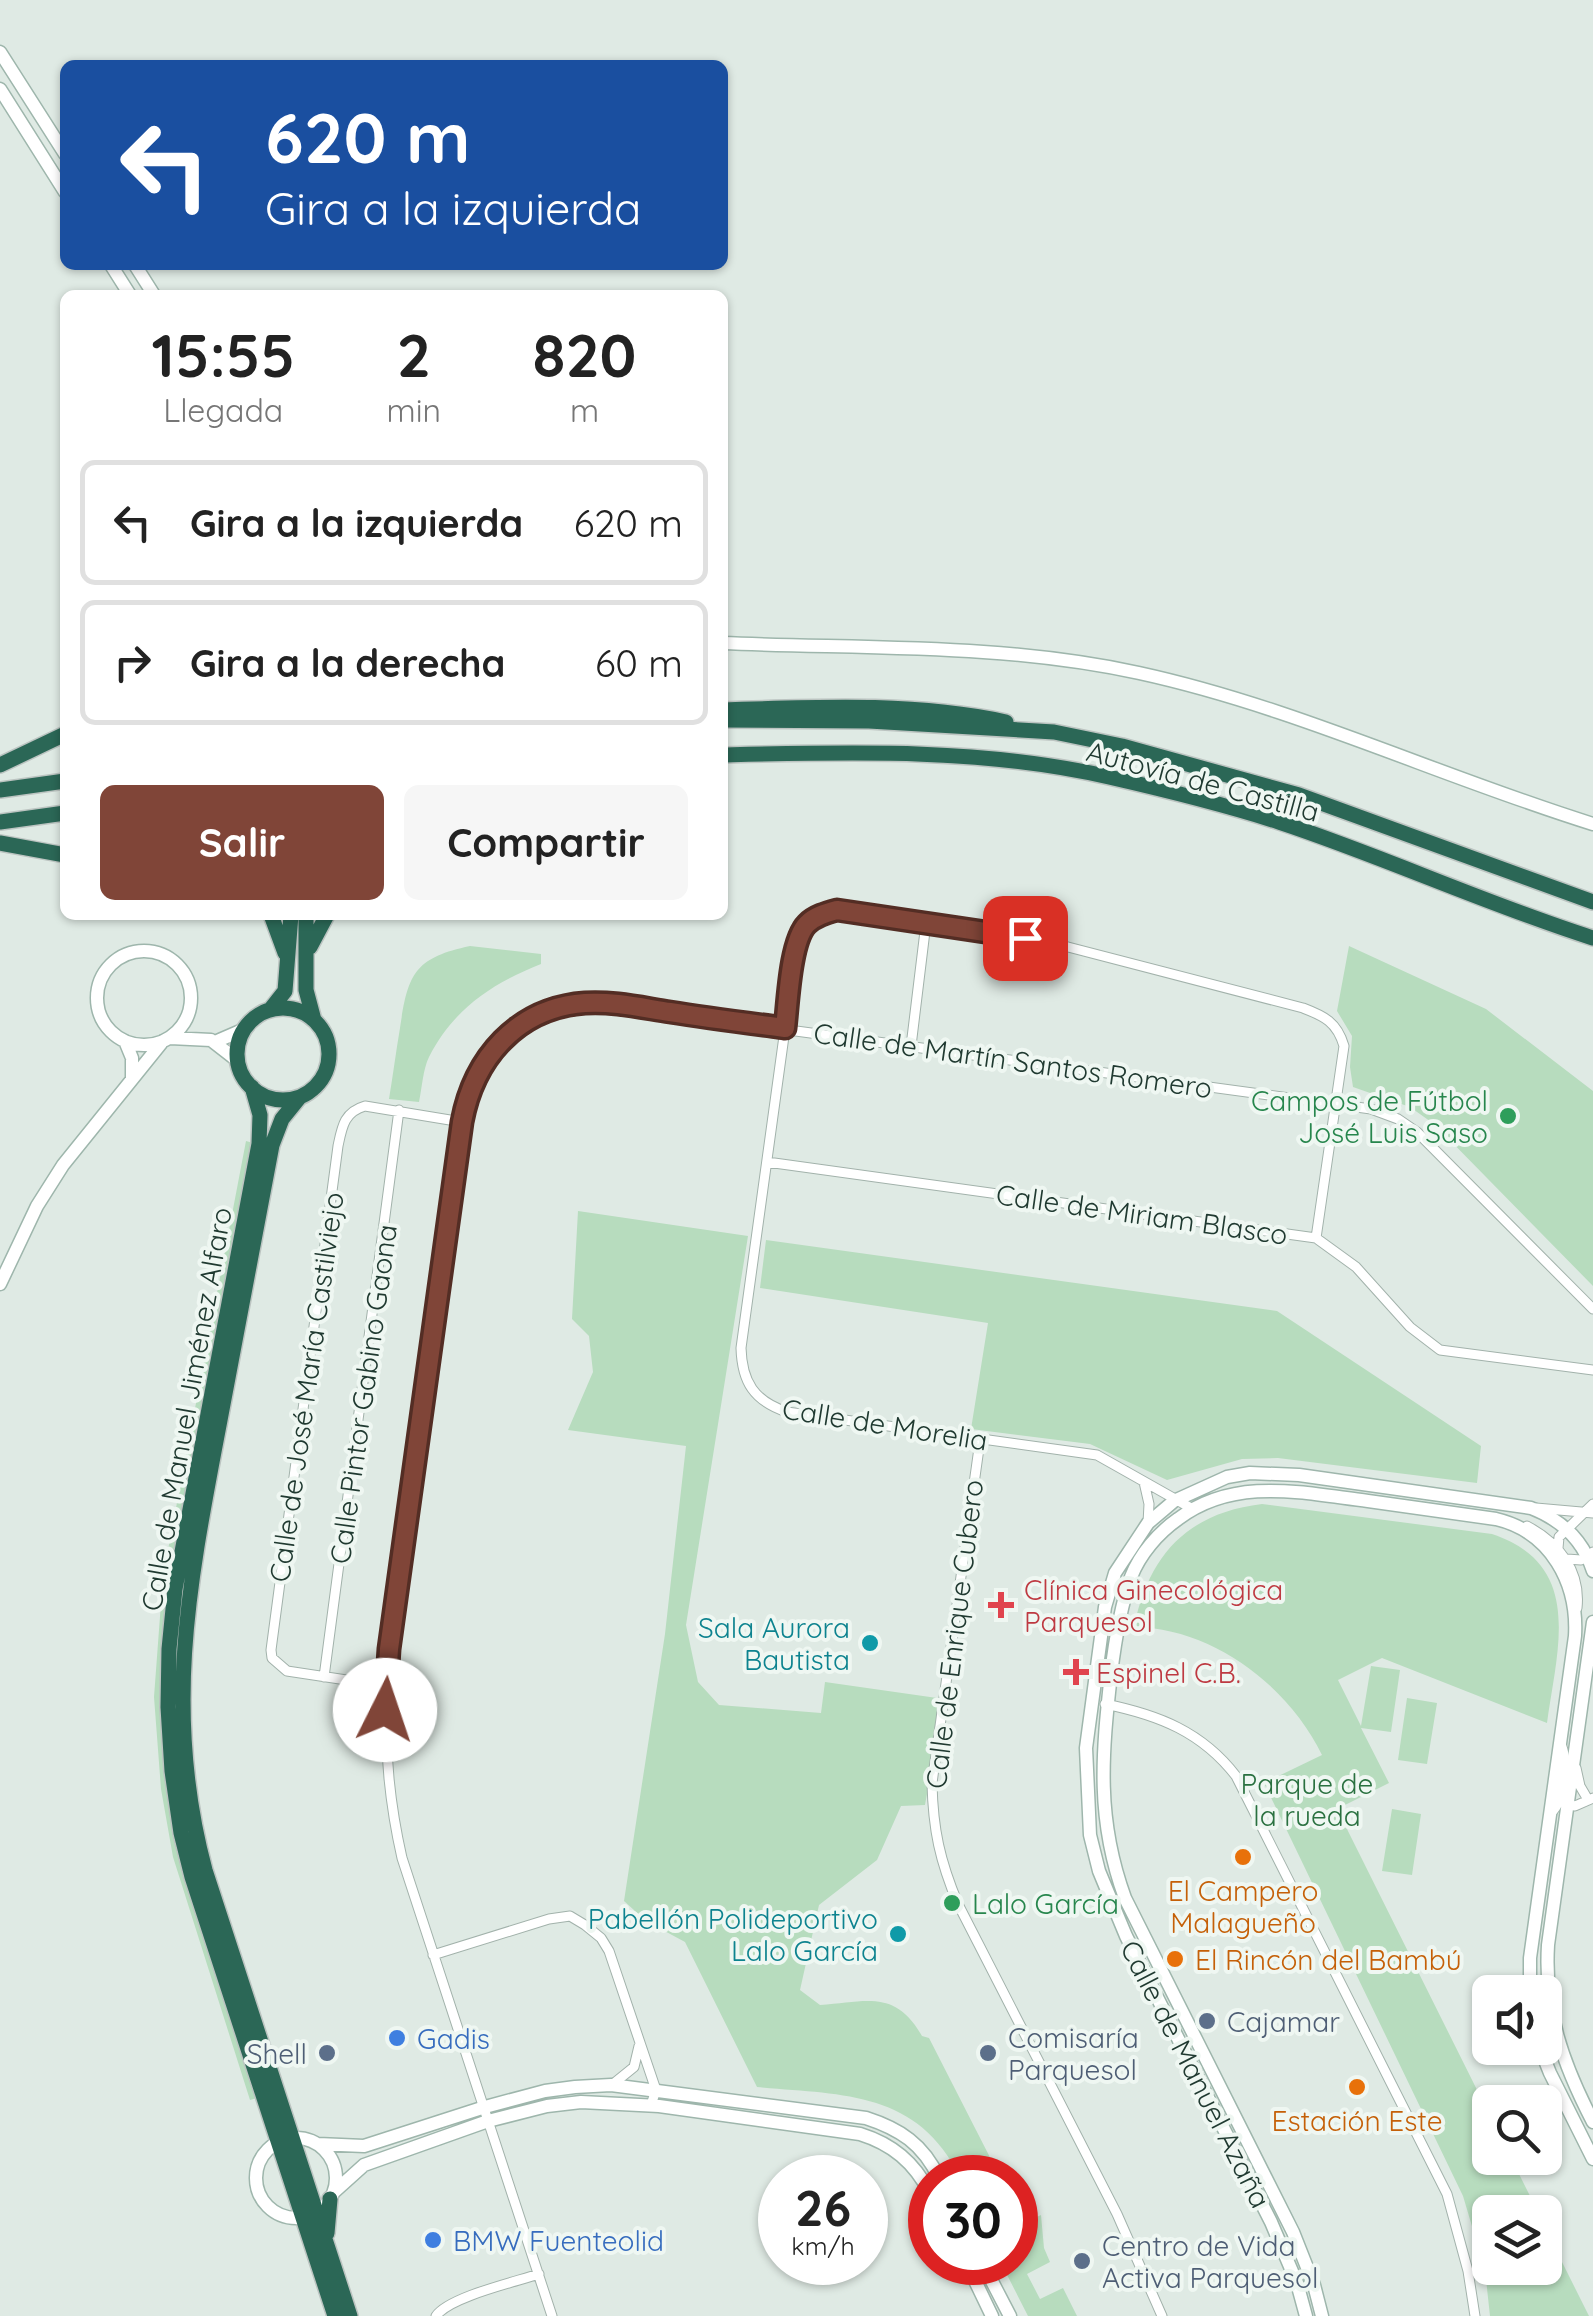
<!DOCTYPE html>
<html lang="es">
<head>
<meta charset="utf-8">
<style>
	body { margin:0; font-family:Quicksand,sans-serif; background:#f6f6f6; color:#222; height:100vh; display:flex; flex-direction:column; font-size:38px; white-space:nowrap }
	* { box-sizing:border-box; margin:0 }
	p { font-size:32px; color:#767676 }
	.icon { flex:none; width:55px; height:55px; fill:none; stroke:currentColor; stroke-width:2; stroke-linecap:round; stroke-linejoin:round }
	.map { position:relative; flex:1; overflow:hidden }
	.drawer { position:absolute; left:60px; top:290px; width:668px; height:630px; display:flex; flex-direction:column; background:#fff; border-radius:15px; box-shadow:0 2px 8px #0004 }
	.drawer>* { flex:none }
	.guide { position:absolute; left:60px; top:60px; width:668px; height:210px; border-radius:15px; box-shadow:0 2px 8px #0004; background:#1a4fa0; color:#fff; overflow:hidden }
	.fabs { position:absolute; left:1472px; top:1975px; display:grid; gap:20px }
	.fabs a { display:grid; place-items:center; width:90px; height:90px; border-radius:15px; background:#fff; box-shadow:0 2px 8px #0004; font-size:50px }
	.speed { position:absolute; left:758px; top:2155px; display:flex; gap:20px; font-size:50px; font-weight:700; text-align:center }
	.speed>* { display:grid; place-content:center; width:130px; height:130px; border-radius:50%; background:#fff; box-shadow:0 2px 8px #0004; line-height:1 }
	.speed small { font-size:25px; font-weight:400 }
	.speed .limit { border:15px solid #d22; background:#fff; color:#111 }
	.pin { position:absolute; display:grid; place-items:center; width:85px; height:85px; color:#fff; margin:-42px; border-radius:20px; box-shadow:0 5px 15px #0006 }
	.me { position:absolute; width:110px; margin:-55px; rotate:4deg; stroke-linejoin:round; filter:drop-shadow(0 0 8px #0008) }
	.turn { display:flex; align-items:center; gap:35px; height:210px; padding:0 40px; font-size:45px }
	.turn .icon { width:130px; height:130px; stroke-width:2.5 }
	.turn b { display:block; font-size:70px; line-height:85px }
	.eta { display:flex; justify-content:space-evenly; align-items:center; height:170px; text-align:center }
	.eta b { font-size:60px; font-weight:700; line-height:70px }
	.cta { display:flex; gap:20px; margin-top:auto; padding:20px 40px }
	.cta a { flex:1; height:115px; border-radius:15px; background:#804538; color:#fff; font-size:40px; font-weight:700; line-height:115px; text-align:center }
	.cta a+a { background:#f6f6f6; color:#222 }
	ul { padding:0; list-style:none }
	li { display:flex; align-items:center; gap:30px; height:125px; margin:0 20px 15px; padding:0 20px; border:5px solid #e0e0e0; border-radius:15px }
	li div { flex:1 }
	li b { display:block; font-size:38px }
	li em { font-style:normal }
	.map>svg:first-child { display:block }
	.green { fill:#b7dcbe }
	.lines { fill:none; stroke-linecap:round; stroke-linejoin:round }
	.street-casing { stroke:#a2b2ab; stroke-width:11 }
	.secondary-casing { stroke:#9eb6ac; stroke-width:15 }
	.highway-casing { stroke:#bcc4c1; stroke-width:18 }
	.street { stroke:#fff; stroke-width:9 }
	.secondary { stroke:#fff; stroke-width:12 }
	.highway { stroke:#2b6756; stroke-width:15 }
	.route-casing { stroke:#532d24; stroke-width:25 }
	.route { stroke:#804538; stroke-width:18 }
	.leisure-dot { fill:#2e9e5b; stroke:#eff7f2; stroke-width:4 }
	.health-dot { fill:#e0444e; stroke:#eff7f2; stroke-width:4 }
	.culture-dot { fill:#0f9aa8; stroke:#eff7f2; stroke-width:4 }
	.food-dot { fill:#e8710a; stroke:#eff7f2; stroke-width:4 }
	.service-dot { fill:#5c6f8a; stroke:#eff7f2; stroke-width:4 }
	.shop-dot { fill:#3f7fe0; stroke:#eff7f2; stroke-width:4 }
	.labels { text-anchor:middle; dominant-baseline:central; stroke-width:8; stroke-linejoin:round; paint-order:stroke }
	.street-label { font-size:28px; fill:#203a31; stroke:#eff7f2 }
	.leisure-label { font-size:28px; fill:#27864d; stroke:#eff7f2; text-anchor:end }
	.health-label { font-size:28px; fill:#be3a42; stroke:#eff7f2; text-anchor:start }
	.culture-label { font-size:28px; fill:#0d838f; stroke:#eff7f2; text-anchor:end }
	.park-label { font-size:28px; fill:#2a7140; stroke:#eff7f2 }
	.food-label { font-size:28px; fill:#c56008; stroke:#eff7f2 }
	.service-label { font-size:28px; fill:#4e5e75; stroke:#eff7f2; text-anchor:start }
	.shop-label { font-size:28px; fill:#366cbe; stroke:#eff7f2; text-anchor:start }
</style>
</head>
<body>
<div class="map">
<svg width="1593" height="2316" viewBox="0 0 1593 2316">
	<rect width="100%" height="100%" fill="#dfeae4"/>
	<path class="green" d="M 470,946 L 541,954 L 541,964 C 493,983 454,1008 429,1057 C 423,1069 422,1088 419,1102 L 389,1099 C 393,1075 396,1051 400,1028 C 408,974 414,958 470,946 Z
		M 1349,946 L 1486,1009 L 1593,1091 L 1593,1286 L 1434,1124 L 1410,1107 L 1353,1087 L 1350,1067 L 1352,1036 L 1337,1011 Z
		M 246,1141 L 253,1143 L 183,1511 L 168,1788 L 257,2098 L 250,2100 L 173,1857 L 161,1789 L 154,1697 L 163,1576 Z
		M 578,1211 L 748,1236 L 686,1625 L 698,1682 L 719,1705 L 821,1713 L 825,1682 L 944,1699 L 925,1805 L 901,1806 L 877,1860 L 819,1905 L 800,1990 L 820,2005 C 867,2002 895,1989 922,2036 L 929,2038 L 1000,2177 L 960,2177 C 917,2090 842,2095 757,2087 L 685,1942 L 646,1921 L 624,1901 L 665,1634 L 686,1446 L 568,1430 L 593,1372 L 589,1336 L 572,1319 Z
		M 766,1240 L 1277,1311 L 1481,1446 L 1477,1483 L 1278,1458 L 1242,1459 L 1167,1480 L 1090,1444 L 971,1429 L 988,1323 L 760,1288 Z
		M 1262,1504 L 1492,1534 C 1585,1565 1557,1649 1547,1723 L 1382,1658 L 1338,1680 L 1361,1726 L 1371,1666 L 1400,1670 L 1391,1732 L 1361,1728 L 1389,1783 L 1337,1809 L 1490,2116 L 1490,2158 L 1511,2158 L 1538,2212 L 1490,2212 L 1490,2268 L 1545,2268 L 1545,2228 L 1589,2316 L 1490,2316 L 1485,2270 L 1463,2196 L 1264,1783 L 1322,1755 C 1288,1685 1212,1628 1134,1627 C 1149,1554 1188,1513 1262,1504 Z
		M 1407,1698 L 1437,1703 L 1427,1764 L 1398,1760 Z
		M 1392,1809 L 1421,1814 L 1412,1875 L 1382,1871 Z
		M 1015,2207 L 1024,2223 L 1041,2215 L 1044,2248 L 1050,2262 L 1027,2274 L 1040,2299 L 1063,2288 L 1077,2316 L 1028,2316 L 1001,2263 L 1015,2262 Z"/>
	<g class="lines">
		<g class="street-casing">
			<path id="street" d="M 911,1046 L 926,923
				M 767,1162 L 1316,1238 L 1356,1267 L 1410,1327 L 1440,1350 L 1593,1370
				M 980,1441 L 932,1783 C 933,1830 940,1861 958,1904 L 1117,2214 L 1162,2316
				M 1144,1482 L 1149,1504 L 1148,1523
				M 1191,1508 L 1097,1455 L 787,1412 C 754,1401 742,1382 741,1348 L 797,942 L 803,927 L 814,918 L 837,910 L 1068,947 L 1303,1008 C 1324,1016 1337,1022 1344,1046 L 1316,1238
				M 1536,1508 L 1593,1513
				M 1527,1526 C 1559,1543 1581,1571 1577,1608
				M 1558,1548 L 1559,1537 L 1593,1504
				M 1567,1559 L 1581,1560 L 1593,1552
				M 324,1677 L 399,1110
				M 386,1686 L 287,1671 L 272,1658 L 271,1650 L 338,1146 C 342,1127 344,1112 365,1106 L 462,1122
				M 1105,1704 C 1159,1715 1202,1732 1236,1776 L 1447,2194 L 1468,2271 L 1475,2316
				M 1576,1768 L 1580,1786 L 1587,1798
				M 1565,1804 L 1575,1806 L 1593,1798
				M 1551,1813 C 1566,1798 1569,1764 1561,1744
				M 433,1955 L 549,1919 L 570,1916 L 585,1925 L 601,1938 L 609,1951 L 656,2090 L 651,2105
				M 613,2084 L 634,2067 L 639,2046
				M 436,2316 C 449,2297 515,2282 539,2274
				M 552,2316 L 402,1858 C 386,1788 382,1721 389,1649 L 462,1122 C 476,1050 517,1012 590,1003 L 1371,1109 L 1398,1119 L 1417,1132 L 1593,1309"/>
		</g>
		<g class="secondary-casing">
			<path id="secondary" d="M 0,52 L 65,154
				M 0,89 L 65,192
				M 111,265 L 130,295
				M 135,265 L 154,295
				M 722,643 C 862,649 1001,643 1139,673 C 1295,707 1441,777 1593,824
				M97 998a47 47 0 1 1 94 0a47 47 0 1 1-94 0Z
				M 170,1038 L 211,1040 L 238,1061
				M 125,1041 L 132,1058 L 132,1079
				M 215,1042 L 245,1029
				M 0,1284 L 37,1206 L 63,1165 L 163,1041
				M 1593,1622 L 1548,1945 C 1544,2012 1563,2064 1593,2122
				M 1540,2048 L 1550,2073 L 1593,2159
				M256 2178a40 40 0 1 1 80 0a40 40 0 1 1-80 0Z
				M 318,2144 L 364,2146 L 485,2107 L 545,2091 L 575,2087 L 611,2085 L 866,2118 C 900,2129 923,2144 939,2178
				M 334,2192 L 364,2165 L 488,2121 L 547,2106 L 581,2102 L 659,2106 L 860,2134 C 892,2144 914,2162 930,2193
				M 966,2262 L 992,2316
				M 982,2262 L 1010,2316
				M 1306,2316 L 1297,2283 L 1271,2222 L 1126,1936 L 1099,1871 L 1090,1835 L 1086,1748 L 1105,1607 L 1115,1573 L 1148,1523 L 1174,1501 L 1227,1477 L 1250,1473 L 1299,1475 L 1531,1508 C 1562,1520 1583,1540 1593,1571
				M 1322,2316 L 1314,2285 L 1293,2232 L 1125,1898 C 1096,1819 1102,1755 1111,1674 C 1115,1641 1120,1608 1131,1577 C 1140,1554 1158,1533 1178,1519 C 1235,1476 1302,1493 1368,1501 C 1410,1507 1453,1513 1496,1519 C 1551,1532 1578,1583 1575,1636 L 1530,1958 L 1530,1992"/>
		</g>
		<g class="highway-casing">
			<path id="highway" d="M 722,710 C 816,707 914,702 1006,722
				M 722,720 L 869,721 L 1054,732 L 1122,746 L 1299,795 L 1593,902
				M 722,755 C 851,752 983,748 1109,777 C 1166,790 1223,804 1279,822 C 1385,857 1486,904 1593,938
				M 0,765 L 65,734
				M 0,790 L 65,781
				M 0,822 L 65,813
				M 0,843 L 65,855
				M 271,915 L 285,953
				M 306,915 L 306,990 L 314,1020
				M 310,947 L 327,915
				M237 1054a46 46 0 1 1 92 0a46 46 0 1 1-92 0Z
				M 270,1010 L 285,991 L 291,915
				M 252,1087 L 260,1115 L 259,1144 L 175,1589 L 169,1649 L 168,1707 L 172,1771 L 181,1833 L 192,1877 L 335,2316
				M 299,1098 L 282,1119 L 272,1145 C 255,1237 238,1329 220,1420 C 190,1578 162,1710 205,1870 L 350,2316
				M 327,2233 L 330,2199"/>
		</g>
		<use href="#street" class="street"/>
		<use href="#secondary" class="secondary"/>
		<use href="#highway" class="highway"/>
	</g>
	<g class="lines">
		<g class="route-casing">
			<path id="route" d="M 385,1710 L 389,1649 L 462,1122 C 474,1058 517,1008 585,1003 C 613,1001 643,1008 670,1012 C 708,1018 747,1023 785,1028 C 788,1004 790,941 807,924 C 815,916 826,913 837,910 L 1025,938"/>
		</g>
		<use href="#route" class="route"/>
	</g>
	<g class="leisure-dot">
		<circle cx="1508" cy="1116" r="10"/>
		<circle cx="952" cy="1903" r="10"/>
	</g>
	<g class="health-dot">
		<path d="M996 1590h10v10h10v10h-10v10h-10v-10h-10v-10h10z"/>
		<path d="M1071 1657h10v10h10v10h-10v10h-10v-10h-10v-10h10z"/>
	</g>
	<g class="culture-dot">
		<circle cx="870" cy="1643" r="10"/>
		<circle cx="898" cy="1934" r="10"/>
	</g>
	<g class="food-dot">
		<circle cx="1243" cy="1857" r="10"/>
		<circle cx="1175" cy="1959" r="10"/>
		<circle cx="1357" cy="2087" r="10"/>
	</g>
	<g class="service-dot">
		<circle cx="1207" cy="2021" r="10"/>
		<circle cx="327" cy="2053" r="10"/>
		<circle cx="988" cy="2053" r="10"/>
		<circle cx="1082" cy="2261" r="10"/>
	</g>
	<g class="shop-dot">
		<circle cx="397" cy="2038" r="10"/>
		<circle cx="433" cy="2240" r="10"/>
	</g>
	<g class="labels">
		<g class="street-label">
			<text transform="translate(1203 781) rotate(15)">Autovía de Castilla</text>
			<text transform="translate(1013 1060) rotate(8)">Calle de Martín Santos Romero</text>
			<text transform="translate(1142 1214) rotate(8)">Calle de Miriam Blasco</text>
			<text transform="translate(306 1387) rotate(-82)">Calle de José María Castilviejo</text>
			<text transform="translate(363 1394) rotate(-82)">Calle Pintor Gabino Gaona</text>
			<text transform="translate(186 1409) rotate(-80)">Calle de Manuel Jiménez Alfaro</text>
			<text transform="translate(885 1424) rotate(9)">Calle de Morelia</text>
			<text transform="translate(954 1634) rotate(-83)">Calle de Enrique Cubero</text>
			<text transform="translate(1196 2074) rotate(63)">Calle de Manuel Azaña</text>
		</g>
		<g class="leisure-label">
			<text x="1488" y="1100">Campos de Fútbol<tspan x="1488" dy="32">José Luis Saso</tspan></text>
			<text x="972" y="1903" text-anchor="start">Lalo García</text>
		</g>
		<g class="health-label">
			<text x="1024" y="1589">Clínica Ginecológica<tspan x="1024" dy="32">Parquesol</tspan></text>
			<text x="1096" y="1672">Espinel C.B.</text>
		</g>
		<g class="culture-label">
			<text x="850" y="1627">Sala Aurora<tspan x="850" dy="32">Bautista</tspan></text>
			<text x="878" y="1918">Pabellón Polideportivo<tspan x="878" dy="32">Lalo García</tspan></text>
		</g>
		<g class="park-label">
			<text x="1307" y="1783">Parque de<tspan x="1307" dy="32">la rueda</tspan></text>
		</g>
		<g class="food-label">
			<text x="1243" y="1890">El Campero<tspan x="1243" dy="32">Malagueño</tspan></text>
			<text x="1195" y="1959" text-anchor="start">El Rincón del Bambú</text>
			<text x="1357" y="2120">Estación Este</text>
		</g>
		<g class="service-label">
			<text x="1227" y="2021">Cajamar</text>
			<text x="1008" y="2037">Comisaría<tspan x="1008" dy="32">Parquesol</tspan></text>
			<text x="307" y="2053" text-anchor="end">Shell</text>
			<text x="1102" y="2245">Centro de Vida<tspan x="1102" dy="32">Activa Parquesol</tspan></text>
		</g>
		<g class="shop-label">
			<text x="417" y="2038">Gadis</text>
			<text x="453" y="2240">BMW Fuenteolid</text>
		</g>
	</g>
</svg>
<div class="fabs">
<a><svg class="icon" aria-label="sound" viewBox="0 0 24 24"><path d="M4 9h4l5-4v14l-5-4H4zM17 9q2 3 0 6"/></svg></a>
<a><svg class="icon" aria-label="search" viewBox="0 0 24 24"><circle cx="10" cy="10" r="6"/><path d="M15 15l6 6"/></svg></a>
<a><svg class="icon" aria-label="layers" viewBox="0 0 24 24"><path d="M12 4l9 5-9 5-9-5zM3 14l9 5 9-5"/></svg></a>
</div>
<div class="speed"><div>26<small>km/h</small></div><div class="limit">30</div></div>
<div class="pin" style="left:1025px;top:938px;background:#d93025"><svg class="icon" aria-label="arrive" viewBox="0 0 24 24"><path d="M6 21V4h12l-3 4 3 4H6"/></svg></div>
<svg class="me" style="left:385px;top:1710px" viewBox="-20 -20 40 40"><circle r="19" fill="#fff"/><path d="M0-13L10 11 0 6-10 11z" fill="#804538"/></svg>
<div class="guide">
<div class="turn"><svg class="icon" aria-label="left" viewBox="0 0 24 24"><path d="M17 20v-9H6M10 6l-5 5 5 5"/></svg><div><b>620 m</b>Gira a la izquierda</div></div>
</div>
<section class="drawer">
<div class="eta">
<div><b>15:55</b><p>Llegada</p></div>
<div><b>2</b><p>min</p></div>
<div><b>820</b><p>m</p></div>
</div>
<ul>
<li><svg class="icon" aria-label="left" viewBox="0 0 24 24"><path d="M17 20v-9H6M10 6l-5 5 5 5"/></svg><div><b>Gira a la izquierda</b></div><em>620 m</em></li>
<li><svg class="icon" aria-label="right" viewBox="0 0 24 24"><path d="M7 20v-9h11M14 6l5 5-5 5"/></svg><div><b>Gira a la derecha</b></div><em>60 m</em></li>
</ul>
<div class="cta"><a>Salir</a><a>Compartir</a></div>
</section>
</div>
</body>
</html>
